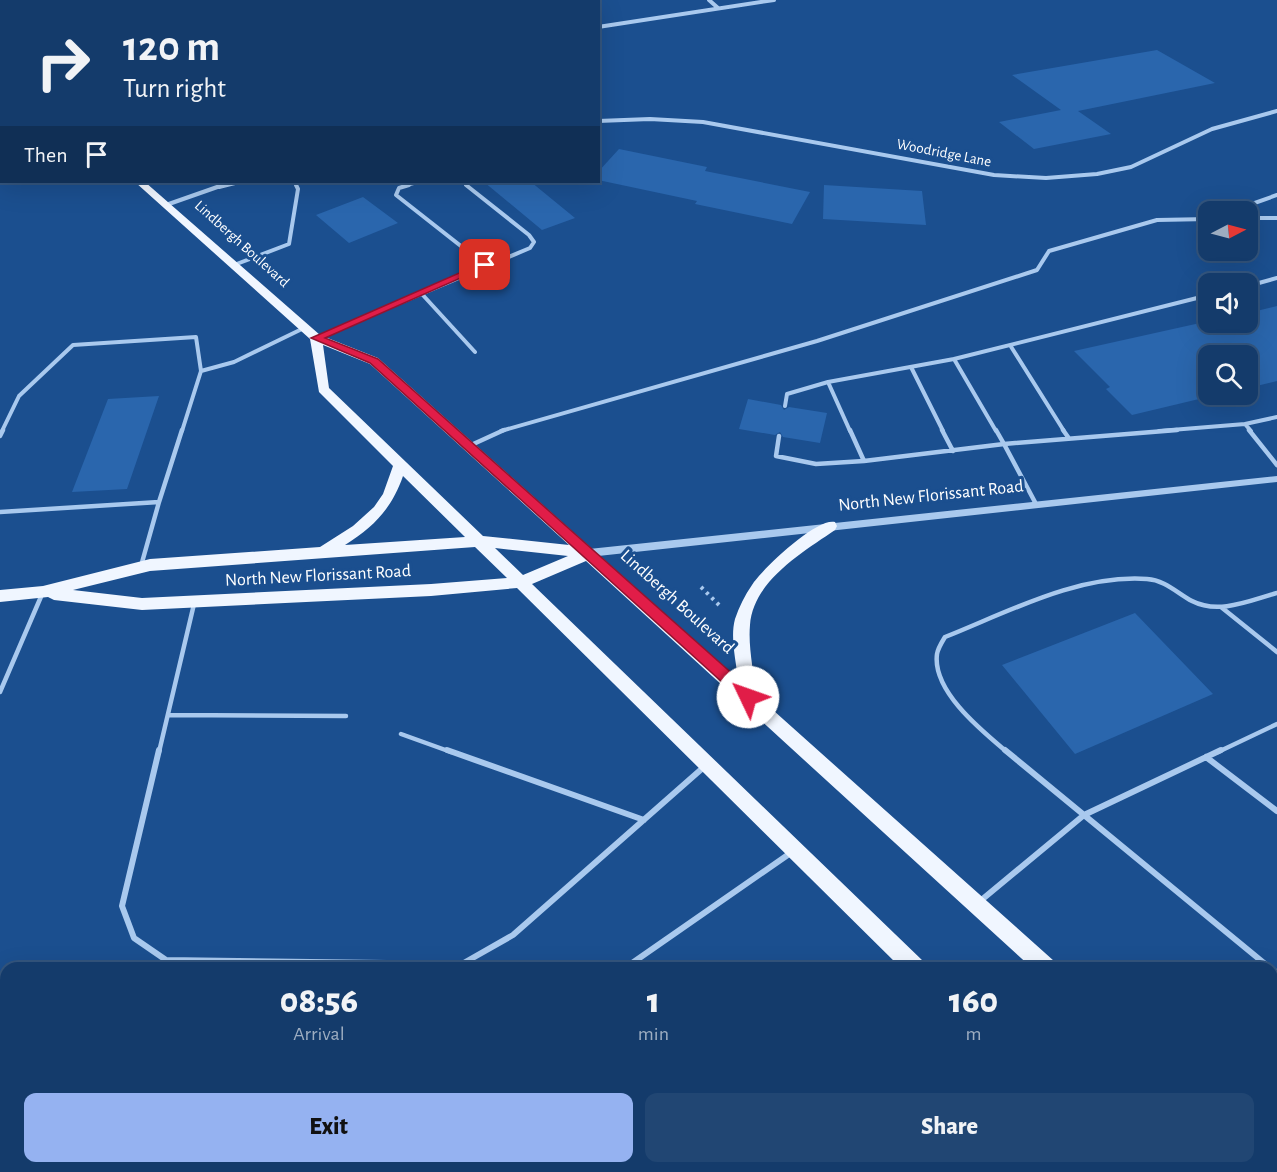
<!DOCTYPE html>
<html lang="en">
<head>
<meta charset="utf-8">
<style>
	body { margin:0; font-family:"Alegreya Sans",sans-serif; background:#214673; color:#f1f3f6; height:100vh; display:flex; flex-direction:column; font-size:22px; white-space:nowrap }
	* { box-sizing:border-box; margin:0 }
	p { font-size:20px; color:#9dadc1 }
	.icon { flex:none; width:33px; height:33px; fill:none; stroke:currentColor; stroke-width:2; stroke-linecap:round; stroke-linejoin:round }
	.map { position:relative; flex:1; overflow:hidden }
	.sheet { position:absolute; left:0px; top:962px; width:1278px; height:212px; display:flex; flex-direction:column; background:#143b6b; border-radius:18px 18px 0 0; box-shadow:0 6px 24px #0002,0 0 0 2px #33557e }
	.sheet>* { flex:none }
	.banner { position:absolute; left:0px; top:0px; width:600px; height:183px; box-shadow:0 6px 24px #0002,0 0 0 2px #33557e; background:#143b6b; color:#f1f3f6; overflow:hidden }
	.needle { width:39px; rotate:84deg }
	.buttons { position:absolute; left:1198px; top:201px; display:grid; gap:12px }
	.buttons a { display:grid; place-items:center; width:60px; height:60px; border-radius:12px; background:#143b6b; box-shadow:0 6px 24px #0002,0 0 0 2px #33557e; font-size:30px }
	.pin { position:absolute; display:grid; place-items:center; width:51px; height:51px; color:#fff; margin:-26px; border-radius:12px; box-shadow:0 3px 9px #0006 }
	.me { position:absolute; width:66px; margin:-33px; rotate:312deg; stroke-linejoin:round; filter:drop-shadow(0 0 4px #0008) }
	.turn { display:flex; align-items:center; gap:21px; height:126px; padding:0 24px; font-size:27px }
	.turn .icon { width:78px; height:78px; stroke-width:2.5 }
	.turn b { display:block; font-size:42px; line-height:51px }
	.then { display:flex; align-items:center; height:57px; padding:0 24px; background:#0003; gap:12px; font-size:22px }
	.eta { display:flex; justify-content:space-evenly; align-items:center; height:102px; text-align:center }
	.eta b { font-size:36px; font-weight:800; line-height:42px }
	.button { display:flex; gap:12px; margin-top:auto; padding:12px 24px }
	.button a { flex:1; height:69px; border-radius:12px; background:#95b2f1; color:#111; font-size:24px; font-weight:800; line-height:69px; text-align:center }
	.button a+a { background:#214673; color:#f1f3f6 }
	.map>svg:first-child { display:block }
	.building { fill:#2a66ad }
	.lines { fill:none; stroke-linecap:round; stroke-linejoin:round }
	.path { stroke:#a9c9ee; stroke-width:4; stroke-dasharray:3 4.5; stroke-linecap:butt }
	.service-far3 { stroke:#a9c9ee; stroke-width:2 }
	.service-far2 { stroke:#a9c9ee; stroke-width:4 }
	.service-far1 { stroke:#a9c9ee; stroke-width:4.5 }
	.service { stroke:#a9c9ee; stroke-width:6 }
	.minor-far1 { stroke:#a9c9ee; stroke-width:4 }
	.minor { stroke:#a9c9ee; stroke-width:4.5 }
	.tertiary { fill:#a9c9ee; fill-rule:evenodd }
	.primary { fill:#f0f6ff; fill-rule:evenodd }
	.route { fill:#e11d48; stroke:#92132f; stroke-width:1.5 }
	.labels { text-anchor:middle; dominant-baseline:central; stroke-width:6; stroke-linejoin:round; paint-order:stroke }
	.far-street-label { font-size:15px; fill:#fff; stroke:#1b4f8f }
	.street-label { font-size:18px; fill:#fff; stroke:#1b4f8f }
</style>
</head>
<body>
<div class="map">
<svg width="1277" height="1172" viewBox="0 0 1277 1172">
	<rect width="100%" height="100%" fill="#1b4f8f"/>
	<path class="building" d="M 1157,50 L 1215,83 L 1078,111 L 1111,134 L 1034,149 L 999,122 L 1061,110 L 1012,75 Z
		M 619,149 L 707,167 L 705,171 L 810,192 L 792,224 L 695,204 L 697,201 L 598,180 L 598,172 Z
		M 484,182 L 531,182 L 575,218 L 542,230 Z
		M 824,185 L 922,191 L 926,225 L 823,219 Z
		M 363,197 L 398,223 L 349,243 L 316,215 Z
		M 1277,306 L 1277,381 L 1248,388 L 1248,356 L 1209,356 L 1209,394 L 1220,394 L 1132,415 L 1106,389 L 1110,387 L 1074,351 L 1209,321 L 1248,322 L 1248,313 Z
		M 159,396 L 127,489 L 72,492 L 108,399 Z
		M 748,399 L 781,405 L 784,410 L 789,407 L 827,413 L 820,443 L 783,437 L 780,432 L 775,435 L 739,429 Z
		M 1135,613 L 1213,694 L 1075,754 L 1002,665 Z"/>
	<g class="lines">
		<path class="path" d="M 701,587 L 719,605"/>
		<path class="service-far3" d="M 29,2 L 32,0
			M 295,182 L 297,187
			M 462,182 L 468,187
			M 403,187 L 421,182"/>
		<path class="service-far2" d="M 409,185 L 399,188 L 396,195 L 485,265
			M 1229,212 L 1277,195
			M 1248,218 L 1277,218
			M 234,265 L 289,244 L 298,189 L 296,185
			M 1248,286 L 1277,278
			M 421,293 L 475,352
			M 317,338 L 530,248 L 534,242 L 529,235 L 466,185
			M 1010,345 L 1064,431
			M 911,367 L 943,431
			M 828,382 L 850,431
			M 785,406 L 787,394 L 828,382 L 954,359
			M 2,431 L 19,396 L 73,345 L 196,337 L 201,371 L 234,362 L 304,328
			M 182,431 L 201,371
			M 501,431 L 817,341 L 1037,270 L 1049,251 L 1157,220 L 1209,219
			M 996,431 L 954,359 L 1209,295
			M 1159,431 L 1245,424
			M 1251,431 L 1245,424 L 1277,417"/>
		<path class="service-far1" d="M 850,430 L 864,461
			M 942,430 L 953,451
			M 1063,430 L 1068,437
			M 1249,430 L 1277,465
			M 0,436 L 3,430
			M 779,436 L 776,456 L 816,464 L 864,461 L 1004,444 L 996,430
			M 469,446 L 504,430
			M 1036,504 L 1004,444 L 1177,430
			M 0,512 L 159,502 L 182,430
			M 141,566 L 159,502
			M 1221,607 L 1277,652
			M 0,692 L 43,592
			M 168,715 L 346,716
			M 401,734 L 451,752
			M 159,752 L 194,604
			M 1007,752 C 982,731 932,691 937,654 C 938,648 942,642 945,637 C 1008,612 1078,574 1147,579 C 1165,580 1177,593 1192,601 C 1219,615 1251,600 1277,593
			M 1218,752 L 1277,724"/>
		<path class="service" d="M 159,750 L 122,906 L 134,938 L 166,960 L 462,964 L 513,935 L 705,766
			M 447,750 L 644,820
			M 1005,750 L 1270,968
			M 1206,757 L 1277,811
			M 979,902 L 1084,815 L 1221,750
			M 625,968 L 792,852
			M 1272,969 L 1277,973
			M 232,1167 L 232,1172
			M 512,1167 L 514,1172
			M 1051,1172 L 1054,1167"/>
		<path class="minor-far1" d="M 709,0 L 718,8
			M 598,27 L 774,0
			M 598,121 L 650,119 L 703,122 L 994,175 L 1046,178 L 1097,174 L 1131,167 L 1212,129 L 1277,111
			M 219,187 L 239,182"/>
		<path class="minor" d="M 166,205 L 223,185"/>
		<path class="tertiary" d="M 1277,476 L 1277,482 L 589,557 L 584,553 L 589,549 Z"/>
		<path class="primary" d="M 0,48 L 2,48 L 2,54 L 0,54 Z
			M 135,182 L 145,182 L 320,335 L 378,358 L 738,679 C 736,661 730,637 735,619 C 739,607 745,595 752,585 C 762,569 817,517 835,522 L 837,526 L 835,530 C 803,552 753,581 750,625 C 748,648 754,672 756,695 L 1054,961 L 1057,968 L 1032,968 L 586,561 L 532,584 L 923,961 L 926,968 L 901,968 L 517,588 L 431,596 L 142,610 L 54,600 L 48,597 L 0,602 L 0,590 L 43,586 L 150,559 L 320,547 L 353,526 L 374,507 L 383,494 L 393,466 L 319,392 L 310,339 ZM 323,345 L 370,364 L 569,545 L 483,536 L 329,388 ZM 403,476 L 465,537 L 345,545 C 374,527 392,508 403,476 ZM 475,547 L 507,578 L 431,584 L 142,598 L 73,590 L 150,571 ZM 495,548 L 568,556 L 523,575 Z
			M 1272,1157 L 1277,1160 L 1277,1172 L 1259,1172 L 1257,1167 L 1272,1167 Z
			M 1111,1167 L 1136,1167 L 1138,1172 L 1113,1172 Z"/>
	</g>
	<path class="route" d="M 482,263 L 490,265 L 325,338 L 378,359 L 754,693 L 756,697 L 754,701 L 748,703 L 743,701 L 370,363 L 311,338 Z"/>
	<g class="labels">
		<g class="far-street-label">
			<text transform="translate(944 153) rotate(11)">Woodridge Lane</text>
			<text transform="translate(242 244) rotate(42)">Lindbergh Boulevard</text>
		</g>
		<g class="street-label">
			<text transform="translate(931 496) rotate(-6)">North New Florissant Road</text>
			<text transform="translate(318 576) rotate(-3)">North New Florissant Road</text>
			<text transform="translate(677 602) rotate(42)">Lindbergh Boulevard</text>
		</g>
	</g>
</svg>
<div class="buttons">
<a><svg class="needle" viewBox="-14 -14 28 28"><path d="M0-13l5 13h-10z" fill="#e53935"/><path d="M0 13l5-13h-10z" fill="#9dadc1"/></svg></a>
<a><svg class="icon" aria-label="sound" viewBox="0 0 24 24"><path d="M4 9h4l5-4v14l-5-4H4zM17 9q2 3 0 6"/></svg></a>
<a><svg class="icon" aria-label="search" viewBox="0 0 24 24"><circle cx="10" cy="10" r="6"/><path d="M15 15l6 6"/></svg></a>
</div>
<div class="pin" style="left:485px;top:265px;background:#d93025"><svg class="icon" aria-label="arrive" viewBox="0 0 24 24"><path d="M6 21V4h12l-3 4 3 4H6"/></svg></div>
<svg class="me" style="left:748px;top:697px" viewBox="-20 -20 40 40"><circle r="19" fill="#fff"/><path d="M0-13L10 11 0 6-10 11z" fill="#e11d48"/></svg>
<div class="banner">
<div class="turn"><svg class="icon" aria-label="right" viewBox="0 0 24 24"><path d="M7 20v-9h11M14 6l5 5-5 5"/></svg><div><b>120 m</b>Turn right</div></div>
<div class="then">Then<svg class="icon" aria-label="arrive" viewBox="0 0 24 24"><path d="M6 21V4h12l-3 4 3 4H6"/></svg></div>
</div>
<section class="sheet">
<div class="eta">
<div><b>08:56</b><p>Arrival</p></div>
<div><b>1</b><p>min</p></div>
<div><b>160</b><p>m</p></div>
</div>
<div class="button"><a>Exit</a><a>Share</a></div>
</section>
</div>
</body>
</html>
